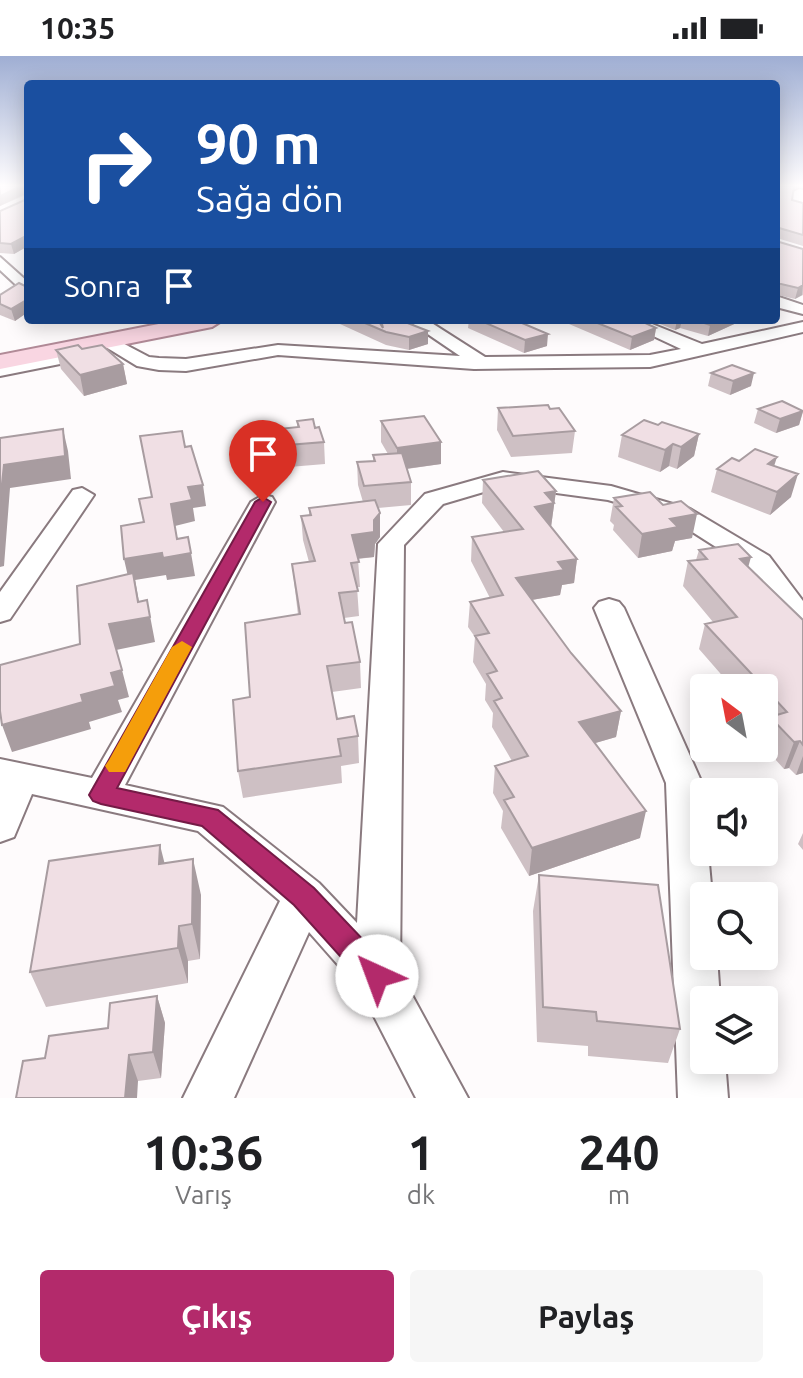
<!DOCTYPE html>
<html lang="tr">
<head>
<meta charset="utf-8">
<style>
	body { margin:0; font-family:Ubuntu,sans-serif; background:#f6f6f6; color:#202124; height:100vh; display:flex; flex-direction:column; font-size:30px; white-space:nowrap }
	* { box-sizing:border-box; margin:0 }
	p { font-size:26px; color:#757577 }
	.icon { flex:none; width:44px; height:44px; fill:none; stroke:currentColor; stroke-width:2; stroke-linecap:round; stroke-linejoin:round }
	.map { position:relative; height:1042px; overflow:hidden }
	.drawer { display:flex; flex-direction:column; background:#fff; flex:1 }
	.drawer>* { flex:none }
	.guide { position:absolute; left:24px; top:24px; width:756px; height:244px; border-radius:8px; box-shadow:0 4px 20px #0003; background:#1a4fa0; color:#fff; overflow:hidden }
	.needle { width:52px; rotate:328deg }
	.fabs { position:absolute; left:690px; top:618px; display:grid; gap:16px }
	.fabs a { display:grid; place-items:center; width:88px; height:88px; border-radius:8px; background:#fff; box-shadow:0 4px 20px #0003; font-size:40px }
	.pin { position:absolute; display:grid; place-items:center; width:68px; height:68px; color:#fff; margin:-82px -34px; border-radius:50% 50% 50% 0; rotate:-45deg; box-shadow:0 0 8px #0007 }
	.pin .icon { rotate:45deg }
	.me { position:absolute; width:88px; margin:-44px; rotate:317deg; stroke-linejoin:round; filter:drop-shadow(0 0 6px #0008) }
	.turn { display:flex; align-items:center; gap:28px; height:168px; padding:0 40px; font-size:36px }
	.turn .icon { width:104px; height:104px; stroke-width:2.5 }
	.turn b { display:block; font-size:56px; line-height:68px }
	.then { display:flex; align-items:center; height:76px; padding:0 40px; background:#0003; gap:16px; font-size:30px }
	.eta { display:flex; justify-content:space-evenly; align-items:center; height:136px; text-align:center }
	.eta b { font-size:48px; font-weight:700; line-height:56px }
	.primary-button { display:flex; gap:16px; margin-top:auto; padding:16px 40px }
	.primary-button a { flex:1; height:92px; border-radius:8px; background:#b32a6b; color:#fff; font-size:32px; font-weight:700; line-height:92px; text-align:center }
	.primary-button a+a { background:#f6f6f6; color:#202124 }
	.status { display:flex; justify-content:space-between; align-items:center; height:56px; padding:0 40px; background:#fff; direction:ltr }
	.status svg { height:22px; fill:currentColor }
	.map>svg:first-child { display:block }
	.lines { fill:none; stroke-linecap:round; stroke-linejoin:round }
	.minor-casing { stroke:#8a7a7f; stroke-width:4 }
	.major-casing { stroke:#b18a97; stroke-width:4 }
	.minor { fill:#fff; fill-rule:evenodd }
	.major { fill:#f9d6e2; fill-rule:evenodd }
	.wall { fill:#cec0c4 }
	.shaded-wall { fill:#a89ca0 }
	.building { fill:#f0dfe4; stroke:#a89ca0; stroke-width:2 }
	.route { fill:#b32a6b; stroke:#741b46; stroke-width:2 }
	.slow { fill:#f59e0b }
</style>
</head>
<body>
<div class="status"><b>10:35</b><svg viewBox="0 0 49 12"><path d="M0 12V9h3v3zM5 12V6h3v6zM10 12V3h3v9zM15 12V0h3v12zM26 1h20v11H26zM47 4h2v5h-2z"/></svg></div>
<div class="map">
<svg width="803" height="1042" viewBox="0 0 803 1042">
	<rect width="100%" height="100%" fill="#fefbfc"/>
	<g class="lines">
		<g class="minor-casing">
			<path id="minor" d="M 799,133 L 803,134 L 803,156 L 792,151 L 793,136 Z
				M 0,201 L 28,226 L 28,240 L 0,214 Z
				M 776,240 L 803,249 L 803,258 L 776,251 Z
				M 407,264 L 427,264 L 485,301 L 650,299 L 681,293 L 619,264 L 642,264 L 702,288 L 803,266 L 803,276 L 650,311 L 474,313 L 278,299 L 186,315 L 159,314 L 137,310 L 96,285 L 105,280 L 111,281 L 149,301 L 159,302 L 186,303 L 278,289 L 460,300 Z
				M 94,291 L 103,296 L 100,300 L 0,320 L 0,308 Z
				M 503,416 L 611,430 L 690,453 L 769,500 L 803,545 L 803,574 L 792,572 L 749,512 L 672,463 L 608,444 L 504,430 L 443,448 L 404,489 L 400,917 L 468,1042 L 416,1042 L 361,935 L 309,876 L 234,1042 L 183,1042 L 280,845 L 198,775 L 32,738 L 14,781 L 0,786 L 0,703 L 92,722 L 251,446 L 263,439 L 272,441 L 275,446 L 125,729 L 223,751 L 319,827 L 357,867 L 378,488 L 425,438 Z
				M 82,432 L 94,439 L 10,563 L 0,566 L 0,536 L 73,434 Z
				M 609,543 L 619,546 L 624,552 L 702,727 L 704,796 L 708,796 L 712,840 L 704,840 L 704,900 L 717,900 L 720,944 L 704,944 L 704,1004 L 725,1004 L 728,1042 L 678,1042 L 666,727 L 594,552 L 599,546 Z"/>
		</g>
		<g class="major-casing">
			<path id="major" d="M 179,264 L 223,264 L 212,271 L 0,313 L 0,299 Z"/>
		</g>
		<use href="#minor" class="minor"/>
		<use href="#major" class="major"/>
	</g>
	<path class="wall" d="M 0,130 L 28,130 L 28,190 L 14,198 L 0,197 L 0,155 L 27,143 L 28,138 L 0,150 Z
		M 776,130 L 803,130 L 803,132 L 794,132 L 792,144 L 803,147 L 803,190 L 777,182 Z
		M 776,185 L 803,193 L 803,239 L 795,243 L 778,239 L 776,253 Z
		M 0,239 L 28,256 L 15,265 L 0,259 Z
		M 340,264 L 408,264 L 408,267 L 428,288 L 409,294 L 386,289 L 340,268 Z
		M 469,264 L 515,264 L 547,290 L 524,297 L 468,272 Z
		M 569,264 L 639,264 L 656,272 L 654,284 L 630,294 L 569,268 Z
		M 650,264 L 743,264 L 708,280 L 680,272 L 675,274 Z
		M 82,293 L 123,308 L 127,328 L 84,340 L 61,313 L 56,294 Z
		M 711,317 L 751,330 L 730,339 L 708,330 Z
		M 498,352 L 550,353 L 575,375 L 572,397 L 511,401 L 497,374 Z
		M 758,353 L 803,354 L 803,356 L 799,369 L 776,377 L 754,367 Z
		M 297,365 L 315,372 L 324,386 L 325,408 L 265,413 L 260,375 L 297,371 Z
		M 381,365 L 441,386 L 441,408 L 407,413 L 411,426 L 411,449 L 378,452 L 380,457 L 380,481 L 375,488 L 374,501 L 358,503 L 360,531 L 357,531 L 359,560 L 344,562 L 360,606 L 361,632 L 332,636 L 337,663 L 358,680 L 359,707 L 341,710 L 342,727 L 243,742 L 238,715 L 250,641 L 298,559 L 292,508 L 309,506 L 303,484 L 301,460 L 309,459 L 309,452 L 363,446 L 358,429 L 357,406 L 373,405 L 373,399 L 388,398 L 381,386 Z
		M 658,369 L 699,378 L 694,400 L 677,413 L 669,410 L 660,416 L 618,401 L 622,379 Z
		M 739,405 L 791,441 L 770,459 L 711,436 L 717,413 Z
		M 483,424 L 556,435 L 551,471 L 577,503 L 574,527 L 562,529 L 560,539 L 532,544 L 571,597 L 621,655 L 616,681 L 595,687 L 640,782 L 529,820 L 501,772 L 503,755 L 493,737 L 495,710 L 512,705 L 492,671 L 493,657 L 485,644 L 486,628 L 473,606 L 475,581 L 468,571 L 470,546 L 490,542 L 471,505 L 472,481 L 504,476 L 482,447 Z
		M 614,442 L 692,482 L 675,485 L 672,495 L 638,502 L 613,474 L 614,469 L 610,465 Z
		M 699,494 L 749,511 L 803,564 L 803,717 L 796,719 L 789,712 L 784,713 L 764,691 L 764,677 L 766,670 L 764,668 L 764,632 L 733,632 L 699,593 L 705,568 L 713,566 L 683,530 L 688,505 L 696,504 Z
		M 803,777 L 803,794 L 798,788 Z
		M 165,808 L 201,839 L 200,903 L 188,905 L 188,927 L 46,951 L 30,916 Z
		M 539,819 L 680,973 L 668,1007 L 588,1000 L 588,990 L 537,986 L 533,855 Z
		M 157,940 L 165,967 L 161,1022 L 138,1025 L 45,1002 L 108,972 Z"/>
	<path class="shaded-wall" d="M 21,130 L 25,130 L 27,137 L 0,150 L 0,140 Z
		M 28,179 L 28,190 L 14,198 L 11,188 Z
		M 803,229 L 802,239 L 795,243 L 798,232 Z
		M 28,243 L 28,256 L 15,265 L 11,253 Z
		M 677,264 L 682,264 L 680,272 L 675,274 Z
		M 720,264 L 743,264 L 708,280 L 710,269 Z
		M 656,272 L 654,284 L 630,294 L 632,281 Z
		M 428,275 L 428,288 L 409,294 L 409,281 Z
		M 548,278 L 547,290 L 524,297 L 525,284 Z
		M 123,308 L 127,328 L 84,340 L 80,319 Z
		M 754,317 L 751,330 L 730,339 L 733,325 Z
		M 803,355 L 799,369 L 776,377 L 780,363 Z
		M 63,373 L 68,395 L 71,423 L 10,432 L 4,510 L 0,511 L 0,446 L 4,409 Z
		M 699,378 L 694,400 L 677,413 L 681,391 Z
		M 441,386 L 441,408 L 397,414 L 397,392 Z
		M 673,388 L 669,410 L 660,416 L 665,394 Z
		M 777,401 L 770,423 L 768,408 Z
		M 798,418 L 791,441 L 770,459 L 777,436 Z
		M 203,429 L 206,450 L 193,452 L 195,465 L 175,470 L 180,499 L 191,497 L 195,520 L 167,524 L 166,519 L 135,524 L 142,562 L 147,544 L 155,586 L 116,594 L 109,568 L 129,525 L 124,503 L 162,497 L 171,448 L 188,431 Z
		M 556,435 L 551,471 L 535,451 L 545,437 Z
		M 380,457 L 380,481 L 375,488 L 374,501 L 353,503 L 352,479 L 374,464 Z
		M 697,458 L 692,482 L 675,485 L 672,495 L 638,502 L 642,478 L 670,463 Z
		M 751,501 L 744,526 L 740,503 Z
		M 577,503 L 574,527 L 562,529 L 560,539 L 514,547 L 516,522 L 558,506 Z
		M 122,614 L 129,641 L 118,644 L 122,656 L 89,666 L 91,673 L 12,696 L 2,669 L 81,639 L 111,617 Z
		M 621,655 L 616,681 L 575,693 L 579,666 Z
		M 800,685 L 789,712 L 784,713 L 794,686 Z
		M 803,700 L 803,717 L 796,719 Z
		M 646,755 L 640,782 L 529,820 L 532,792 Z
		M 160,789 L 169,825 L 159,808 Z
		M 193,803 L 201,839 L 200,903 L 192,868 Z
		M 179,870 L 188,905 L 188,927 L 178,892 Z
		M 157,940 L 165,967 L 161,1022 L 153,996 Z
		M 129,999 L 138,1025 L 137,1042 L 125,1042 Z"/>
	<path class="building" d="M 0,130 L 21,130 L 0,140 Z
		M 776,130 L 794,130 L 792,144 L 803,147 L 803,179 L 779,172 L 776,175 Z
		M 28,134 L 28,179 L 11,188 L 0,187 L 0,155 L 27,143 Z
		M 776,185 L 803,193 L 803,229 L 798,232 L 777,227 L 779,243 L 776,244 Z
		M 28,223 L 28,243 L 11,253 L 0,248 L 0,239 L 19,227 L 27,231 Z
		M 358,264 L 378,264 L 383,272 L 381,264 L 400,264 L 428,275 L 409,281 L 386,276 Z
		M 479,264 L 515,264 L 548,278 L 525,284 Z
		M 590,264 L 639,264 L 656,272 L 632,281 Z
		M 695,264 L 720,264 L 710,269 Z
		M 78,289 L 82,293 L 102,289 L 123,308 L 80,319 L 56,294 Z
		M 732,309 L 754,317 L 733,325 L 711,317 Z
		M 782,345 L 803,355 L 780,363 L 758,353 Z
		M 548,349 L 550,353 L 559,352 L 575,375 L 513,380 L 498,352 Z
		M 424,360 L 441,386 L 397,392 L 381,365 Z
		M 313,363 L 315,372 L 319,371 L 324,386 L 263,391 L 260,375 L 299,371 L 297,365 Z
		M 644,364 L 658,369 L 662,366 L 699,378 L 681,391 L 673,388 L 665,394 L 622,379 Z
		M 63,373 L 65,400 L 4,409 L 0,446 L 0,382 Z
		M 182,375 L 185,391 L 191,390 L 203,429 L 188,431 L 192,444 L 171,448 L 177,483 L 188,481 L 191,497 L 163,502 L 162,497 L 124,503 L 121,470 L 144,466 L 139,443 L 152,441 L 140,380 Z
		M 755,393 L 777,401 L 768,408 L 798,418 L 777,436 L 717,413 L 732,402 L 739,405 Z
		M 402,397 L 411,426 L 364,430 L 357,406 L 375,405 L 373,399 Z
		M 538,415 L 556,435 L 545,437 L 554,447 L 535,451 L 577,503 L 558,506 L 564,514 L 516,522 L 571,597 L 621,655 L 579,666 L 646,755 L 532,792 L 504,744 L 514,741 L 495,710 L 528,700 L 494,645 L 502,642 L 487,618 L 497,615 L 475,580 L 489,577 L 470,546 L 503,539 L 472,481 L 523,473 L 483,424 Z
		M 650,436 L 663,449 L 681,445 L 697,458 L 670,463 L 678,471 L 642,478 L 616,451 L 622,450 L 614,442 Z
		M 375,444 L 380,457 L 374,464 L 374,476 L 352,479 L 359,506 L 351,507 L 358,535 L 339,537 L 345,567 L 352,566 L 360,606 L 327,610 L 337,663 L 354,660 L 358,680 L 338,683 L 341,700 L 238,715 L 233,644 L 250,641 L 245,567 L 300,558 L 292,508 L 315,505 L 301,460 L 311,459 L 309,452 Z
		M 738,488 L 751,501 L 740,503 L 803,564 L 803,689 L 800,685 L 794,686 L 770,661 L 787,656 L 705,568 L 737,561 L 688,505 L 707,503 L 699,494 Z
		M 133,517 L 138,546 L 147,544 L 150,561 L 109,568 L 122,614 L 111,617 L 115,630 L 81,639 L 83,646 L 2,669 L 0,655 L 0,609 L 80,588 L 77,530 Z
		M 160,789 L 159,808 L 193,803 L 192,868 L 179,870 L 178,892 L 30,916 L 49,805 Z
		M 539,819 L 658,829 L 680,973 L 597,965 L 596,956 L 543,951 Z
		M 157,940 L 153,996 L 129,999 L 125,1042 L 16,1042 L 23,1005 L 45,1002 L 49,980 L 108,972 L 110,947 Z"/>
	<linearGradient id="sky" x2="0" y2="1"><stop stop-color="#9faed3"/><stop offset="0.47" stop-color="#fffdfe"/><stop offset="1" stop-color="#fffdfe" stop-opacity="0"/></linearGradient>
	<rect width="803" height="276" fill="url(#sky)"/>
	<path class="route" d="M 263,441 L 271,446 L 117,732 L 218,754 L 314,832 L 388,910 L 392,920 L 388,930 L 377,934 L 367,930 L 294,849 L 202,770 L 101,748 L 93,745 L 89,739 L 255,446 Z"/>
	<path class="slow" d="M 182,585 L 192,591 L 125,716 L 109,716 L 105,710 L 109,704 L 172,591 Z"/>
</svg>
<div class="fabs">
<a><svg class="needle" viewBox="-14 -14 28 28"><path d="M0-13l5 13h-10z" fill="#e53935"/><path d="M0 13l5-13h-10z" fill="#757577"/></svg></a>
<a><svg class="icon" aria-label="sound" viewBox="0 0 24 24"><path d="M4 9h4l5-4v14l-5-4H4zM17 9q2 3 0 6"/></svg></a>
<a><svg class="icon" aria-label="search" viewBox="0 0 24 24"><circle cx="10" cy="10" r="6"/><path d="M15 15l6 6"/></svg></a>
<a><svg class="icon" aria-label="layers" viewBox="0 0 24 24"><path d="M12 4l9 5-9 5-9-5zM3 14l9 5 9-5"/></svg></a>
</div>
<div class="pin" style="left:263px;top:446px;background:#d93025"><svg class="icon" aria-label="arrive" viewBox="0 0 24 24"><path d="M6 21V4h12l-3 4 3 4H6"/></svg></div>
<svg class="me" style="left:377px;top:920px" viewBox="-20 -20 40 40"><circle r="19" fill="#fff"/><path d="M0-13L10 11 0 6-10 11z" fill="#b32a6b"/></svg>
<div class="guide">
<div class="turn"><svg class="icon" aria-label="right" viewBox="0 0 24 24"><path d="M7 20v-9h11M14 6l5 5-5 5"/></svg><div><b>90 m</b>Sağa dön</div></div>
<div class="then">Sonra<svg class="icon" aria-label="arrive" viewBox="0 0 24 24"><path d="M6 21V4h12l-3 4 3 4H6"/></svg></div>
</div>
</div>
<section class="drawer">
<div class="eta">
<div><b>10:36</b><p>Varış</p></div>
<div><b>1</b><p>dk</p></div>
<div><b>240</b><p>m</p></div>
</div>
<div class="primary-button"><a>Çıkış</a><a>Paylaş</a></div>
</section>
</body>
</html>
